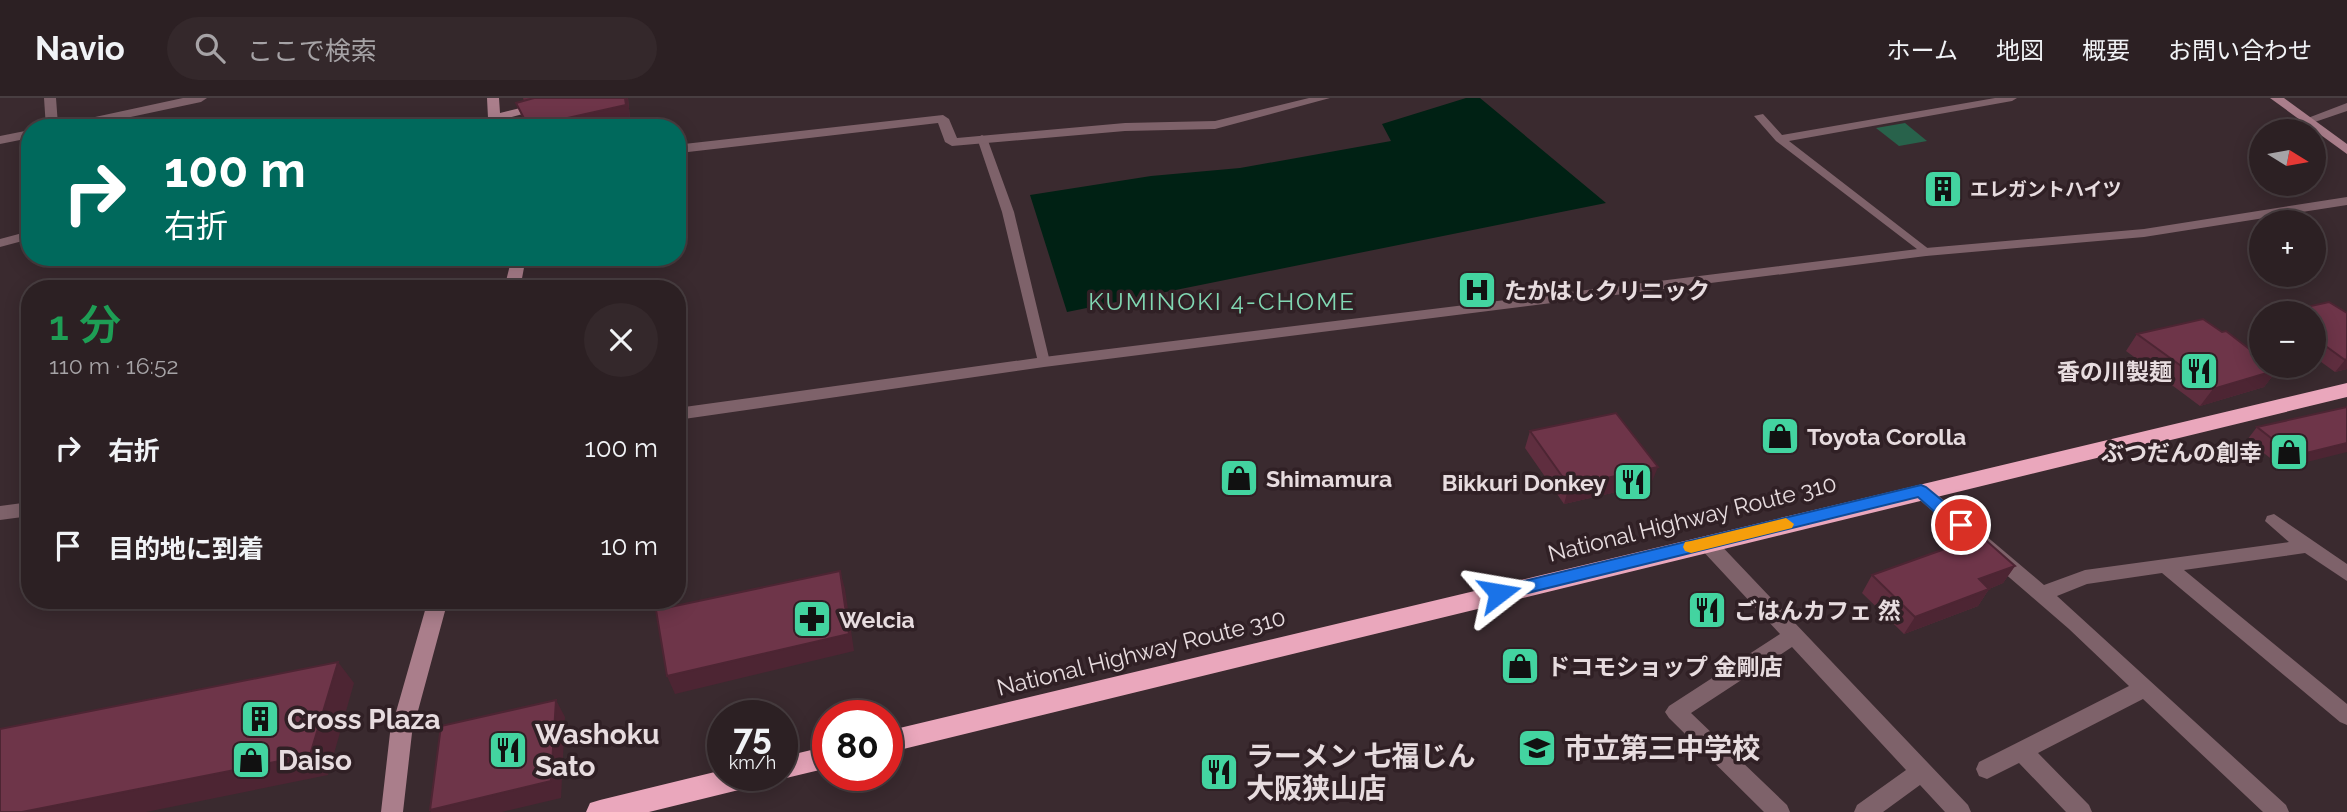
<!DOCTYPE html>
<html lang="ja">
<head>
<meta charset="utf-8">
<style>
	body { margin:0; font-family:Raleway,"Noto Sans JP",sans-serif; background:#34282b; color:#f1f3f6; height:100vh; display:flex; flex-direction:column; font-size:26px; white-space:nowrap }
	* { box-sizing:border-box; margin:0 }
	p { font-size:23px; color:#a6a3a6 }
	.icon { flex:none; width:38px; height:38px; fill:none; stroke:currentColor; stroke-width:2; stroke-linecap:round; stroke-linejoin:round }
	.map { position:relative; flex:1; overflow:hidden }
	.details { position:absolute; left:21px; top:182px; width:665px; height:329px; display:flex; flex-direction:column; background:#2c2023; border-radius:28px; box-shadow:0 4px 18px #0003,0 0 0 2px #483e41 }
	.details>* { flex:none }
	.guide { position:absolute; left:21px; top:21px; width:665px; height:147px; border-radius:28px; box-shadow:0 4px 18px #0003,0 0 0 2px #483e41; background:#00695c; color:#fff; overflow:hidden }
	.needle { width:46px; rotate:101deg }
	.fabs { position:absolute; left:2249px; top:21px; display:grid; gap:14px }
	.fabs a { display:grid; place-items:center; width:77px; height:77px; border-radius:50%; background:#2c2023; box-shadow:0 4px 18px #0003,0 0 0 2px #483e41; font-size:35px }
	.speed { position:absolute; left:707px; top:602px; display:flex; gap:14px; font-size:35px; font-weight:700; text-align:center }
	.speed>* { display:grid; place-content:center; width:91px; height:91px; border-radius:50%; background:#2c2023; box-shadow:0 4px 18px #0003,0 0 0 2px #483e41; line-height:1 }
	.speed small { font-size:18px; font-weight:400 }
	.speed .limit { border:10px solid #d22; background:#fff; color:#111 }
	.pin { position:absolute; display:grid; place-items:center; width:60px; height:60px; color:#fff; margin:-30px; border:4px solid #fff; border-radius:50%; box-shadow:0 2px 7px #0007 }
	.me { position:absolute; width:77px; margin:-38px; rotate:76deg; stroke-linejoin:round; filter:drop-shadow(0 0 5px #0008) }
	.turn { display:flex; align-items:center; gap:24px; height:147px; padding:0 28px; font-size:32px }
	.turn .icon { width:91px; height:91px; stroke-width:2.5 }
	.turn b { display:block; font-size:49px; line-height:60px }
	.round { display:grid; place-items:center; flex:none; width:74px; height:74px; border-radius:37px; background:#34282b }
	.head { display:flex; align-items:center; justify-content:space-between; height:119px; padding:0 28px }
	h1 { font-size:42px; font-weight:600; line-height:52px; color:#1e9e55 }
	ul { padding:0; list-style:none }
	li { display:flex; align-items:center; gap:21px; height:98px; padding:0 28px }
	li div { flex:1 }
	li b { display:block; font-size:26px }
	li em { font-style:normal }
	header { display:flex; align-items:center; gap:42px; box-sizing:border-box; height:98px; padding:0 35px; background:#2c2023; border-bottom:2px solid #483e41 }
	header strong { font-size:33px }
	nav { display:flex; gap:38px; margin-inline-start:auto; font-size:24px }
	.search { width:490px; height:63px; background:#34282b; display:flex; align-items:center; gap:18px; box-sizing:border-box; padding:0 24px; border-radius:38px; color:#a6a3a6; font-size:26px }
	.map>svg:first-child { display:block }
	.green { fill:#28624b }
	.water { fill:#002114 }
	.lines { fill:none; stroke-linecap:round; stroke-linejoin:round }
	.lane { fill:#7e626a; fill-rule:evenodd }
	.street { fill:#7e626a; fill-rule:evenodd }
	.secondary { fill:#aa7e8b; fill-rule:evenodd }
	.highway { fill:#eaa7bc; fill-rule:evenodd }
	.wall { fill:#5f2e3f }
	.shaded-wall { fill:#4d2533 }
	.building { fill:#6e3549; stroke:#4d2533; stroke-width:2 }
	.route { fill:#1a73e8; stroke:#114b97; stroke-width:2 }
	.slow { fill:#f59e0b }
	.labels { text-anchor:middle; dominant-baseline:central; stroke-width:7; stroke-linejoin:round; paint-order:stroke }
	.far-poi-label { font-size:19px; font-weight:bold; fill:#e7dcdf; stroke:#302025; text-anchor:start }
	.poi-label { font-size:23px; font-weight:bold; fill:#e7dcdf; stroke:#302025; text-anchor:start }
	.street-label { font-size:23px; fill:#e7dcdf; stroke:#302025 }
	.neighbourhood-label { font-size:24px; letter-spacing:2px; fill:#81d8b3; stroke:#302025 }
	.near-poi-label { font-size:28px; font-weight:bold; fill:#e7dcdf; stroke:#302025; text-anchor:start }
</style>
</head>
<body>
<header>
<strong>Navio</strong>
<div class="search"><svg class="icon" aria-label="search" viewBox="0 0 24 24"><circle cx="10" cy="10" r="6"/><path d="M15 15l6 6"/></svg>ここで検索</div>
<nav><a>ホーム</a><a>地図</a><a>概要</a><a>お問い合わせ</a></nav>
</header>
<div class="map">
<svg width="2347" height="714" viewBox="0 0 2347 714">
	<rect width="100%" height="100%" fill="#3a2a2f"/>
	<path class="green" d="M 1905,25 L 1927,43 L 1899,48 L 1876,30 Z"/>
	<path class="water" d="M 1466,0 L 1480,0 L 1606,105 L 1067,214 L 1030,97 L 1151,78 L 1240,70 L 1391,43 L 1382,26 Z"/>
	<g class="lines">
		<path class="lane" d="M 1995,0 L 2017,0 L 2012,3 L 1789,43 L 1930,152 L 1930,156 L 1926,158 L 1776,43 L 1754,18 L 1763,16 L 1782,37 Z
			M 982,37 L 987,40 L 1014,114 L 1050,264 L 1049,267 L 1044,268 L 1038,264 L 1002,114 L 977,40 Z"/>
		<path class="street" d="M 44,0 L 56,0 L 58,27 L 183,0 L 207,0 L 201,4 L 79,30 L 46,30 Z
			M 1309,0 L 1330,0 L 1215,31 L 1125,33 L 952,48 L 945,44 L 938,25 L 688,54 L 677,61 L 677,49 L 684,46 L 943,17 L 949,21 L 957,40 L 1125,25 L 1215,23 Z
			M 2347,5 L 2347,13 L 2306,27 L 2300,23 Z
			M 30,32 L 30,40 L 0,46 L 0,38 Z
			M 2347,99 L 2347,107 L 2144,139 L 1926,158 L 1044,269 L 677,322 L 677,310 L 1044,259 L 1926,150 L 2144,131 Z
			M 30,133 L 30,141 L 0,149 L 0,141 Z
			M 1921,387 L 1927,388 L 2044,487 L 2085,472 L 2289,444 L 2265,423 L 2267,418 L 2274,416 L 2347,466 L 2347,483 L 2305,455 L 2184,472 L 2347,606 L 2347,627 L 2340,624 L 2162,475 L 2087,486 L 2057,498 L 2286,707 L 2289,714 L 2263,714 L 2143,601 L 2038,655 L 2089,707 L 2092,714 L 2066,714 L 2019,665 L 1987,681 L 1979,678 L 1976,671 L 1979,664 L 2129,588 L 2069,531 L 1915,398 L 1912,393 L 1915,388 Z
			M 30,404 L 30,418 L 0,422 L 0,408 Z
			M 1707,438 L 1714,440 L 1968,707 L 1971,714 L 1945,714 L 1920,687 L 1883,714 L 1854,714 L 1857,707 L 1906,672 L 1792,549 L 1691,615 L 1787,707 L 1790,714 L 1764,714 L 1669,620 L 1665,614 L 1669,608 L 1780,536 L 1700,450 L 1698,445 L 1700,440 Z"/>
		<path class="secondary" d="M 487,0 L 499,0 L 500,15 L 561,0 L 582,0 L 501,22 L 504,30 L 491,30 L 488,20 Z
			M 2270,0 L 2284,0 L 2347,46 L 2347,56 Z
			M 512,159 L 526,159 L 520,191 L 504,191 Z
			M 428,502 L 448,502 L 412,635 L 403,714 L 381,714 L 390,635 Z"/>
		<path class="highway" d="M 2347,285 L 2347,299 L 887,655 L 887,633 Z
			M 828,648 L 828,670 L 782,681 L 773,678 L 782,677 L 782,659 Z
			M 723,672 L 723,677 L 764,677 L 760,685 L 751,689 L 649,714 L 586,714 L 590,705 L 600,702 Z"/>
	</g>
	<path class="wall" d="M 523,0 L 628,0 L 630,21 L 592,30 L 527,30 L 516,5 L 524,3 Z
		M 2314,215 L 2347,215 L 2347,271 L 2335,274 L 2317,261 L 2314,262 Z
		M 2137,236 L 2277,272 L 2264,289 L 2200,308 L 2126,253 Z
		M 2347,309 L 2283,370 L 2247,342 L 2257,329 Z
		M 1530,333 L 1651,386 L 1564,406 L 1525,350 Z
		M 2015,468 L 2003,485 L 1989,491 L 1978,508 L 1904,536 L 1862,495 L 1872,477 Z"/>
	<path class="shaded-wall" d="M 625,0 L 628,0 L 630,21 L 592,30 L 555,30 L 558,22 Z
		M 2327,249 L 2317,261 L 2314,262 L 2314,258 L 2319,251 Z
		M 2347,261 L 2347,271 L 2335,274 L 2345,262 Z
		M 2277,272 L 2264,289 L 2200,308 L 2213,291 Z
		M 2347,345 L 2347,354 L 2283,370 L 2294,358 Z
		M 1658,369 L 1651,386 L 1564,406 L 1569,388 Z
		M 2015,468 L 2003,485 L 1989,491 L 1978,508 L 1904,536 L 1915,519 L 1979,481 Z
		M 840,473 L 845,491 L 854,553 L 675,596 L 667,578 Z
		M 338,564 L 354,585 L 328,677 L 146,714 L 22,714 Z
		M 556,602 L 565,619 L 561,700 L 502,714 L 431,714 L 430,712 Z"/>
	<path class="building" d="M 534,0 L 625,0 L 626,7 L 558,22 L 555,30 L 529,30 L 516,5 Z
		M 2329,204 L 2347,215 L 2347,261 L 2345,262 L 2327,249 L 2319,251 L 2314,247 L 2314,215 L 2279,215 Z
		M 2203,221 L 2222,234 L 2226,233 L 2261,260 L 2261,268 L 2272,268 L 2277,272 L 2213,291 L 2137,236 Z
		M 2347,309 L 2347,345 L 2294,358 L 2257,329 Z
		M 1616,315 L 1658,369 L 1569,388 L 1530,333 Z
		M 1981,438 L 2015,468 L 1979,481 L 1989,491 L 1915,519 L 1872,477 Z
		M 840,473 L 849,536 L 667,578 L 656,512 Z
		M 338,564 L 310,657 L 22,714 L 0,714 L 0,631 Z
		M 556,602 L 551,683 L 430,712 L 441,628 Z"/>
	<path class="route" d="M 1921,387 L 1926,389 L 1967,423 L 1969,427 L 1967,432 L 1955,432 L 1918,399 L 1499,502 L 1493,500 L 1491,495 L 1493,491 L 1499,489 Z"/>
	<path class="slow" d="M 1786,420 L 1794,426 L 1792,430 L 1691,455 L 1685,453 L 1683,449 L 1685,444 L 1691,443 Z"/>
	<defs>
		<g id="building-square" transform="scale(2.0125)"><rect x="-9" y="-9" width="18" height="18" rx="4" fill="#43d4a0" stroke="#302025"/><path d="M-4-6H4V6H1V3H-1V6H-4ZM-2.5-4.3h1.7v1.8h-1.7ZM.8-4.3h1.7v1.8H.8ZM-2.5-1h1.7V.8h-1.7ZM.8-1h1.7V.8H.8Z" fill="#111"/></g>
		<g id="hospital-square" transform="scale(2.0125)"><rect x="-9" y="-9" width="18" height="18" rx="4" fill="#43d4a0" stroke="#302025"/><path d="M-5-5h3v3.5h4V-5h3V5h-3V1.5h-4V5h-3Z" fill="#111"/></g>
		<g id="restaurant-square" transform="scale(2.0125)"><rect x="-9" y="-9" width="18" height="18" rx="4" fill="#43d4a0" stroke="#302025"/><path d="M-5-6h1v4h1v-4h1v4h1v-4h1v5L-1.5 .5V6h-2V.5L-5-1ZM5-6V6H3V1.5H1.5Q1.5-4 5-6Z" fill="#111"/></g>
		<g id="shop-square" transform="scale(2.0125)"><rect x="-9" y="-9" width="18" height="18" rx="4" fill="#43d4a0" stroke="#302025"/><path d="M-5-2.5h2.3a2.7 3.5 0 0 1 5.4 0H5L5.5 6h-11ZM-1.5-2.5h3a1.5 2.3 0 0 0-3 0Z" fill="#111"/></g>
		<g id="pharmacy-square" transform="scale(2.0125)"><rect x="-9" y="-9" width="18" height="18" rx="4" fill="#43d4a0" stroke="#302025"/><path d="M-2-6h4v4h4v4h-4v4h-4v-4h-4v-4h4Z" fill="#111"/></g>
		<g id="school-square" transform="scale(2.0125)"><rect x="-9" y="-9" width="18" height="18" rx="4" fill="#43d4a0" stroke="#302025"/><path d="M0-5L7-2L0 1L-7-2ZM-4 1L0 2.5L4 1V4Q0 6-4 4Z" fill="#111"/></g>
	</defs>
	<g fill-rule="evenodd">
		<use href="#building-square" x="1943" y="91"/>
		<use href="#hospital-square" x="1477" y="192"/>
		<use href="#restaurant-square" x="2199" y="273"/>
		<use href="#shop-square" x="1780" y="338"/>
		<use href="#shop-square" x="2289" y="354"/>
		<use href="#shop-square" x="1239" y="380"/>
		<use href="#restaurant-square" x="1633" y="384"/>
		<use href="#restaurant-square" x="1707" y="512"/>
		<use href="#pharmacy-square" x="812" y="521"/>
		<use href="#shop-square" x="1520" y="568"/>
		<use href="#building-square" x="260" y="621"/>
		<use href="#school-square" x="1537" y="650"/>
		<use href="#restaurant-square" x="508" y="652"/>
		<use href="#shop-square" x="251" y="662"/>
		<use href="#restaurant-square" x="1219" y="674"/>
	</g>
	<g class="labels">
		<g class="far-poi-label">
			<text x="1970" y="91">エレガントハイツ</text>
		</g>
		<g class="poi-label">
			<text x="1504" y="192">たかはしクリニック</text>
			<text x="2172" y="273" text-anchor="end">香の川製麺</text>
			<text x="1807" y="338">Toyota Corolla</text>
			<text x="2262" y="354" text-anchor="end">ぶつだんの創幸</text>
			<text x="1266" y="380">Shimamura</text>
			<text x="1606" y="384" text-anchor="end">Bikkuri Donkey</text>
			<text x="1734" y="512">ごはんカフェ 然</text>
			<text x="839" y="521">Welcia</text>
			<text x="1547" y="568">ドコモショップ 金剛店</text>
		</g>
		<g class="street-label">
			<text transform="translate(1692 420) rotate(-14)">National Highway Route 310</text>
			<text transform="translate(1141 554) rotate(-14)">National Highway Route 310</text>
		</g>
		<g class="neighbourhood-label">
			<text x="1222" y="203">KUMINOKI 4-CHOME</text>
		</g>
		<g class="near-poi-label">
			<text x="287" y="621">Cross Plaza</text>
			<text x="535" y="636">Washoku<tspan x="535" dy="32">Sato</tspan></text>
			<text x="1564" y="650">市立第三中学校</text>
			<text x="1246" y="658">ラーメン 七福じん<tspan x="1246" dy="32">大阪狭山店</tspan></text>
			<text x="278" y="662">Daiso</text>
		</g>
	</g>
</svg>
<div class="fabs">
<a><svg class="needle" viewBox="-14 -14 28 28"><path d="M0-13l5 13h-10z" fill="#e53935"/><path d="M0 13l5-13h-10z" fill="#a6a3a6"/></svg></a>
<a>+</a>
<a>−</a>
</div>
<div class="speed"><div>75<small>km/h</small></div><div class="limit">80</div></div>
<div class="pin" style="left:1961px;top:427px;background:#d93025"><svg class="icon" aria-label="arrive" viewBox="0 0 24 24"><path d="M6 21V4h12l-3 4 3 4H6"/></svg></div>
<svg class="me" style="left:1499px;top:495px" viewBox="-20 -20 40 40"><path d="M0-17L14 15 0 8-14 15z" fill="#1a73e8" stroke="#fff" stroke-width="4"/></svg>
<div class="guide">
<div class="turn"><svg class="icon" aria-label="right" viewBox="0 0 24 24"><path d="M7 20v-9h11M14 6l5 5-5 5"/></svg><div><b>100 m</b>右折</div></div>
</div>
<section class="details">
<div class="head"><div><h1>1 分</h1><p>110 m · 16:52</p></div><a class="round"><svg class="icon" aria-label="close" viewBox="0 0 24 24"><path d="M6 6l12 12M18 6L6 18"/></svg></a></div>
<ul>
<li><svg class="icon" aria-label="right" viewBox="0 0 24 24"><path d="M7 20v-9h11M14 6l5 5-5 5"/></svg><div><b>右折</b></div><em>100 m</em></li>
<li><svg class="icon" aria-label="arrive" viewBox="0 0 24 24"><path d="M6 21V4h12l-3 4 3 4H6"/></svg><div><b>目的地に到着</b></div><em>10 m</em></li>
</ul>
</section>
</div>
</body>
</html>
